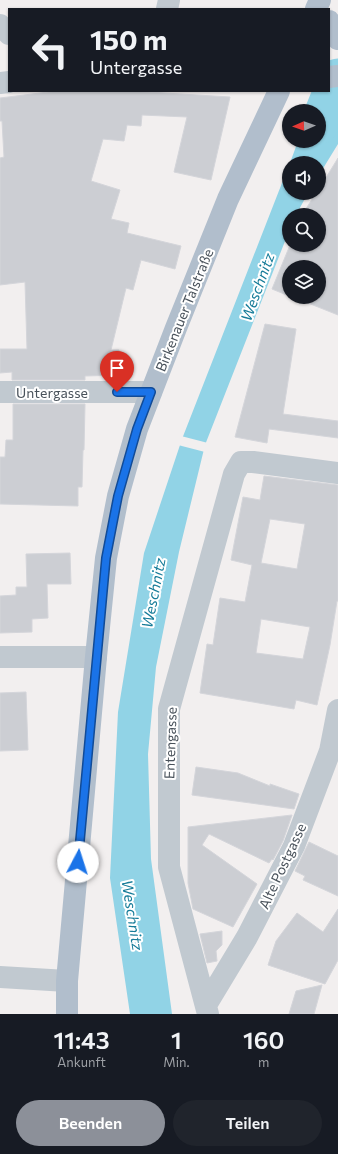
<!DOCTYPE html>
<html lang="de">
<head>
<meta charset="utf-8">
<style>
	body { margin:0; font-family:Commissioner,sans-serif; background:#20242c; color:#f1f3f6; height:100vh; display:flex; flex-direction:column; font-size:15px; white-space:nowrap }
	* { box-sizing:border-box; margin:0 }
	p { font-size:13px; color:#9ea1a6 }
	.icon { flex:none; width:22px; height:22px; fill:none; stroke:currentColor; stroke-width:2; stroke-linecap:round; stroke-linejoin:round }
	.map { position:relative; height:1014px; overflow:hidden }
	.sheet { display:flex; flex-direction:column; background:#171b24; flex:1 }
	.sheet>* { flex:none }
	.banner { position:absolute; left:8px; top:8px; width:322px; height:84px; border-radius:0px; box-shadow:0 1px 3px #0004; background:#171b24; color:#f1f3f6; overflow:hidden }
	.needle { width:26px; rotate:268deg }
	.buttons { position:absolute; left:282px; top:104px; display:grid; gap:8px }
	.buttons a { display:grid; place-items:center; width:44px; height:44px; border-radius:50%; background:#171b24; box-shadow:0 1px 3px #0004; font-size:20px }
	.pin { position:absolute; display:grid; place-items:center; width:34px; height:34px; color:#fff; margin:-41px -17px; border-radius:50% 50% 50% 0; rotate:-45deg; box-shadow:0 0 4px #0007 }
	.pin .icon { rotate:45deg }
	.me { position:absolute; width:44px; margin:-22px; rotate:5deg; stroke-linejoin:round; filter:drop-shadow(0 0 3px #0008) }
	.turn { display:flex; align-items:center; gap:14px; height:84px; padding:0 16px; font-size:18px }
	.turn .icon { width:52px; height:52px; stroke-width:2.5 }
	.turn b { display:block; font-size:28px; line-height:34px }
	.eta { display:flex; justify-content:space-evenly; align-items:center; height:68px; text-align:center }
	.eta b { font-size:24px; font-weight:600; line-height:28px }
	.button { display:flex; gap:8px; margin-top:auto; padding:8px 16px }
	.button a { flex:1; height:46px; border-radius:24px; background:#8c9099; color:#fff; font-size:16px; font-weight:600; line-height:46px; text-align:center }
	.button a+a { background:#20242c; color:#f1f3f6 }
	.map>svg:first-child { display:block }
	.water { fill:#91d3e6 }
	.pier { fill:#f2efef }
	.lines { fill:none; stroke-linecap:round; stroke-linejoin:round }
	.river { stroke:#91d3e6; stroke-width:39 }
	.building { fill:#ccced3; stroke:#d4d5da; fill-rule:evenodd }
	.minor { stroke:#c1c9d0; stroke-width:22 }
	.major { stroke:#b1becc; stroke-width:22 }
	.route-casing { stroke:#114b97; stroke-width:10 }
	.route { stroke:#1a73e8; stroke-width:7 }
	.labels { text-anchor:middle; dominant-baseline:central; stroke-width:4; stroke-linejoin:round; paint-order:stroke }
	.street-label { font-size:14px; fill:#49525b; stroke:#fff }
	.water-label { font-size:15px; font-style:italic; fill:#177c99; stroke:#fff }
</style>
</head>
<body>
<div class="map">
<svg width="338" height="1014" viewBox="0 0 338 1014">
	<rect width="100%" height="100%" fill="#f2efef"/>
	<path class="water" d="M 338,107 L 338,144 L 319,175 L 319,163 L 290,163 L 298,141 L 319,141 L 319,111 Z
		M 289,165 L 289,193 L 308,193 L 296,215 L 289,215 L 289,231 L 205,445 L 179,552 L 156,667 L 148,754 L 151,859 L 172,1014 L 130,1014 L 110,878 L 118,712 L 144,553 L 182,439 Z"/>
	<path class="pier" d="M 181,436 L 208,443 L 205,452 L 178,445 Z"/>
	<g class="lines">
		<path class="river" d="M 319,125 L 338,78"/>
	</g>
	<path class="building" d="M 56,91 L 131,91 L 230,97 L 211,180 L 174,172 L 187,117 L 142,115 L 141,126 L 127,125 L 124,141 L 103,139 L 91,181 L 120,190 L 111,219 L 129,223 L 127,233 L 181,246 L 175,269 L 141,260 L 133,290 L 126,288 L 111,350 L 119,350 L 121,375 L 85,376 L 85,380 L 12,380 L 12,372 L 0,373 L 0,349 L 27,349 L 25,282 L 0,285 L 0,158 L 4,157 L 2,121 L 0,121 L 0,98 Z
		M 338,158 L 338,315 L 293,297 L 319,297 L 319,267 L 289,267 L 289,296 L 272,289 L 290,245 L 319,245 L 319,215 L 302,215 L 316,193 L 319,193 L 319,189 Z
		M 265,324 L 296,329 L 283,414 L 338,421 L 338,438 L 269,429 L 267,443 L 235,437 Z
		M 13,404 L 85,404 L 84,450 L 83,450 L 82,487 L 78,487 L 78,506 L 0,504 L 0,457 L 5,457 L 6,440 L 13,440 Z
		M 264,476 L 338,485 L 338,601 L 337,601 L 330,645 L 317,705 L 296,700 L 294,709 L 200,693 L 207,644 L 213,645 L 220,598 L 245,602 L 252,565 L 231,560 L 243,497 L 260,500 ZM 270,519 L 305,524 L 297,569 L 261,563 ZM 261,619 L 310,627 L 303,659 L 256,653 Z
		M 70,553 L 71,584 L 47,584 L 48,618 L 32,619 L 32,632 L 0,633 L 0,596 L 16,595 L 16,587 L 27,587 L 26,554 Z
		M 26,692 L 28,750 L 0,751 L 0,693 Z
		M 196,767 L 238,773 L 270,786 L 270,784 L 299,794 L 294,809 L 192,795 Z
		M 292,815 L 283,841 L 273,860 L 272,859 L 269,863 L 209,834 L 202,845 L 257,884 L 233,927 L 193,909 L 188,883 L 188,827 Z
		M 309,842 L 338,856 L 338,896 L 303,880 L 305,876 L 295,871 Z
		M 338,909 L 338,960 L 325,984 L 268,965 L 276,941 L 297,913 L 323,932 Z
		M 222,931 L 222,945 L 216,951 L 217,961 L 207,963 L 200,934 Z
		M 322,985 L 314,1014 L 289,1014 L 296,991 Z"/>
	<g class="lines">
		<path class="minor" d="M 167,9 L 169,0
			M 0,25 L 9,34
			M 0,83 L 9,82
			M 0,392 L 151,392
			M 0,657 L 96,657
			M 0,977 L 67,981
			M 206,1005 L 247,937 L 294,846 L 330,751 L 338,710
			M 208,1014 L 169,867 L 169,709 L 234,474 L 241,462 L 253,462 L 338,473"/>
		<path class="major" d="M 316,9 L 320,0
			M 329,21 L 338,39
			M 329,77 L 338,76
			M 67,1014 L 67,981 L 96,657 L 106,558 L 118,496 L 137,429 L 176,328 L 228,199 L 279,91"/>
	</g>
	<g class="lines">
		<g class="route-casing">
			<path id="route" d="M 78,862 L 106,558 L 118,496 L 137,429 L 151,392 L 117,392"/>
		</g>
		<use href="#route" class="route"/>
	</g>
	<g class="labels">
		<g class="street-label">
			<text transform="translate(184 310) rotate(-68)">Birkenauer Talstraße</text>
			<text x="52" y="392">Untergasse</text>
			<text transform="translate(170 743) rotate(-88)">Entengasse</text>
			<text transform="translate(282 866) rotate(-65)">Alte Postgasse</text>
		</g>
		<g class="water-label">
			<text transform="translate(257 287) rotate(-70)">Weschnitz</text>
			<text transform="translate(153 593) rotate(-79)">Weschnitz</text>
			<text transform="translate(133 915) rotate(81)">Weschnitz</text>
		</g>
	</g>
</svg>
<div class="buttons">
<a><svg class="needle" viewBox="-14 -14 28 28"><path d="M0-13l5 13h-10z" fill="#e53935"/><path d="M0 13l5-13h-10z" fill="#9ea1a6"/></svg></a>
<a><svg class="icon" aria-label="sound" viewBox="0 0 24 24"><path d="M4 9h4l5-4v14l-5-4H4zM17 9q2 3 0 6"/></svg></a>
<a><svg class="icon" aria-label="search" viewBox="0 0 24 24"><circle cx="10" cy="10" r="6"/><path d="M15 15l6 6"/></svg></a>
<a><svg class="icon" aria-label="layers" viewBox="0 0 24 24"><path d="M12 4l9 5-9 5-9-5zM3 14l9 5 9-5"/></svg></a>
</div>
<div class="pin" style="left:117px;top:392px;background:#d93025"><svg class="icon" aria-label="arrive" viewBox="0 0 24 24"><path d="M6 21V4h12l-3 4 3 4H6"/></svg></div>
<svg class="me" style="left:78px;top:862px" viewBox="-20 -20 40 40"><circle r="19" fill="#fff"/><path d="M0-13L10 11 0 6-10 11z" fill="#1a73e8"/></svg>
<div class="banner">
<div class="turn"><svg class="icon" aria-label="left" viewBox="0 0 24 24"><path d="M17 20v-9H6M10 6l-5 5 5 5"/></svg><div><b>150 m</b>Untergasse</div></div>
</div>
</div>
<section class="sheet">
<div class="eta">
<div><b>11:43</b><p>Ankunft</p></div>
<div><b>1</b><p>Min.</p></div>
<div><b>160</b><p>m</p></div>
</div>
<div class="button"><a>Beenden</a><a>Teilen</a></div>
</section>
</body>
</html>
